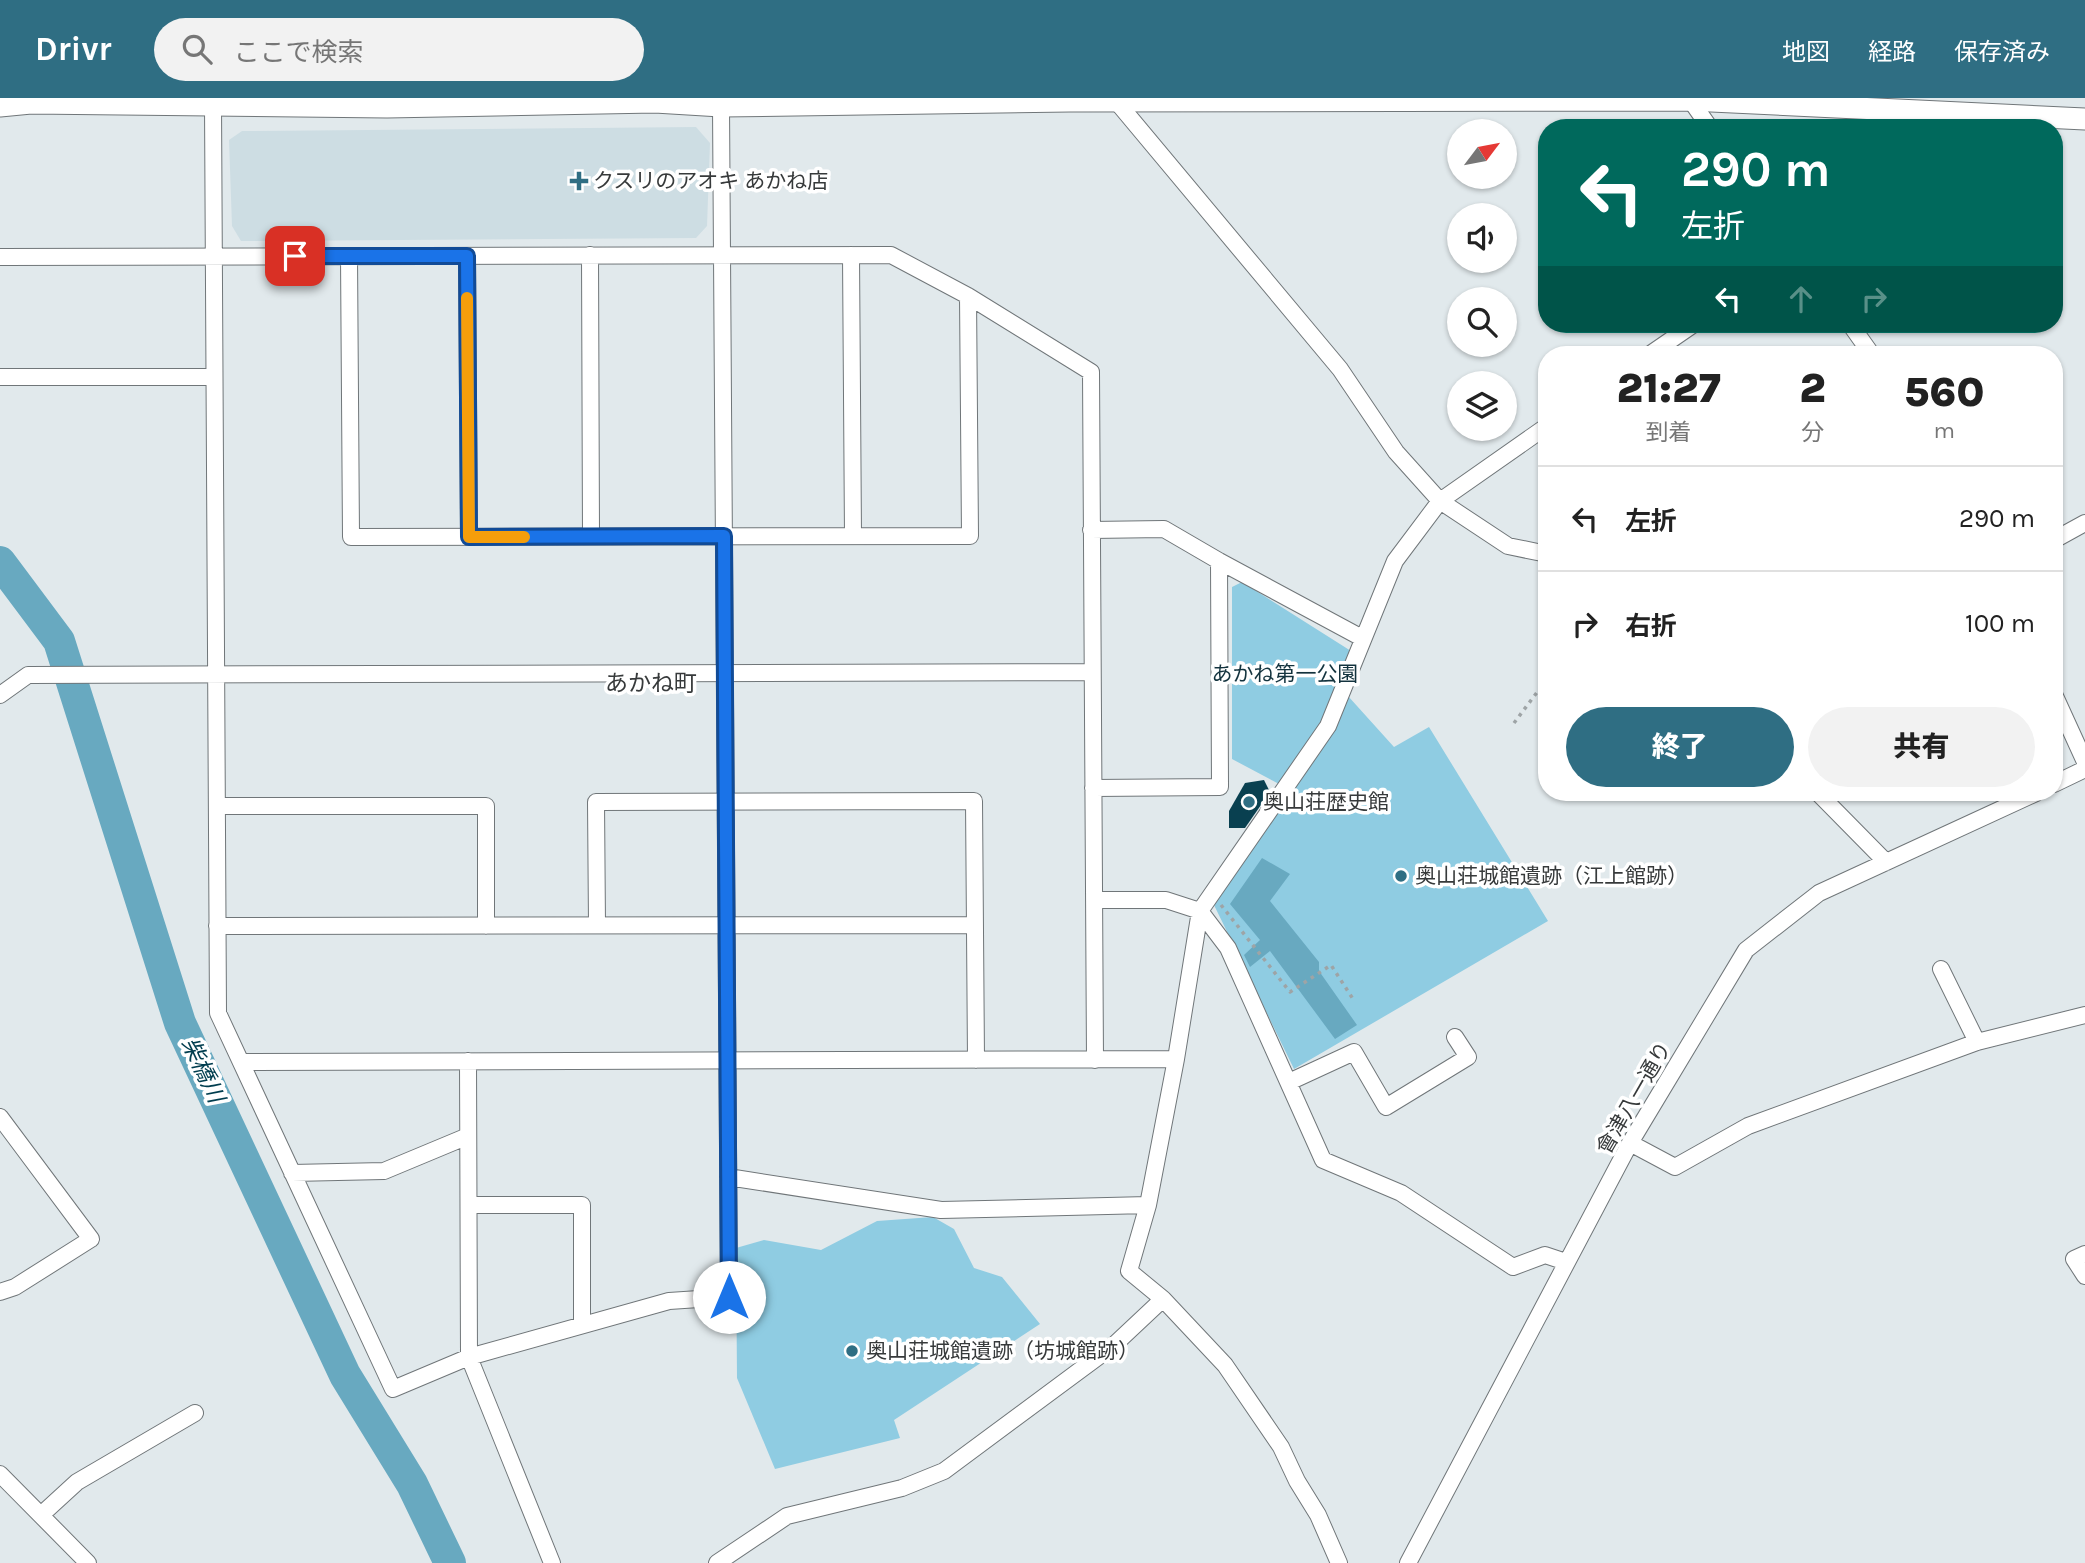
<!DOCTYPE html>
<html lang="ja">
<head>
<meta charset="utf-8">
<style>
	body { margin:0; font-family:Karla,"Noto Sans JP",sans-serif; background:#f2f2f2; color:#222; height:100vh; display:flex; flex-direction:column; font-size:26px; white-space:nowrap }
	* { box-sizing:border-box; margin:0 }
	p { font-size:23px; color:#767676 }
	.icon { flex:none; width:38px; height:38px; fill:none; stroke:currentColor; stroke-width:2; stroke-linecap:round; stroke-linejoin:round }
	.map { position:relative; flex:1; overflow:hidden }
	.sheet { position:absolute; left:1538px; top:248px; width:525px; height:455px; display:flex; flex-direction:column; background:#fff; border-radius:28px; box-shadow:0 2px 5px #0004 }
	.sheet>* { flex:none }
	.banner { position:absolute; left:1538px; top:21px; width:525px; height:214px; border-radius:28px; box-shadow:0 2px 5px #0004; background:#00695c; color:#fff; overflow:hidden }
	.needle { width:46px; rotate:58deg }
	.buttons { position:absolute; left:1447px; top:21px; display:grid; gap:14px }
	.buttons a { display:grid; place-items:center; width:70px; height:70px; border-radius:50%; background:#fff; box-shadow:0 2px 5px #0004; font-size:35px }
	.pin { position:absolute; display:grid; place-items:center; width:60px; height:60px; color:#fff; margin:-30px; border-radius:14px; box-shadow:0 4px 10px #0006 }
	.me { position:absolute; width:77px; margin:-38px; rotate:0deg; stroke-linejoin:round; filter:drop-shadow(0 0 5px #0008) }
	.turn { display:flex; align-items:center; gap:24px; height:147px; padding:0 28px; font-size:32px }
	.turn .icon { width:91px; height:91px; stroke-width:2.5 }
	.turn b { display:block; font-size:49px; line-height:60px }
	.lanes { display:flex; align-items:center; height:66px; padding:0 28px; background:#0003; justify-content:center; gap:35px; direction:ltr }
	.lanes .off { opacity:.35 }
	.eta { display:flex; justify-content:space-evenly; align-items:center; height:119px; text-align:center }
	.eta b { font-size:42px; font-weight:800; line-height:49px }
	.button { display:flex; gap:14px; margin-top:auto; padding:14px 28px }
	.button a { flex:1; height:80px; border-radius:42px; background:#2f6e83; color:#fff; font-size:28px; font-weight:800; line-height:80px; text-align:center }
	.button a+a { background:#f2f2f2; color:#222 }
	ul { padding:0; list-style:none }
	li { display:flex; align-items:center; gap:21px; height:105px; padding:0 28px; border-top:2px solid #e0e0e0 }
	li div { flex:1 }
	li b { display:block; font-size:26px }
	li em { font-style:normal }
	header { display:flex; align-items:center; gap:42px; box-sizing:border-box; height:98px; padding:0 35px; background:#2f6e83; color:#fff }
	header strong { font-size:33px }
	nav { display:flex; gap:38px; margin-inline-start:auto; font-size:24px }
	.search { width:490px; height:63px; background:#f2f2f2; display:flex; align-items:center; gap:18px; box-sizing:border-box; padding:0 24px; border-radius:38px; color:#767676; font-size:26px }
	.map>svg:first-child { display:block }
	.built { fill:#cddde3 }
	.green { fill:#8fcce2 }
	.water { fill:#68a9c0 }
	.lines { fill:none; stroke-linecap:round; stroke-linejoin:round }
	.river { stroke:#68a9c0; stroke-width:32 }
	.building { fill:#094050 }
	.street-casing { stroke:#707679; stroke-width:18 }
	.secondary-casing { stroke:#707679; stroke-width:23 }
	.path { stroke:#9ea4a6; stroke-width:3.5; stroke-dasharray:3.5 5; stroke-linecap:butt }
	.street { stroke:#fff; stroke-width:16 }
	.secondary { stroke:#fff; stroke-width:21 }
	.route-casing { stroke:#114b97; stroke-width:18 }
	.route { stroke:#1a73e8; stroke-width:12 }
	.slow { stroke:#f59e0b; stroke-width:12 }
	.poi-dot { fill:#2f6e83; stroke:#fff; stroke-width:2.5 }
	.labels { text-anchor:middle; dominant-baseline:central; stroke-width:7; stroke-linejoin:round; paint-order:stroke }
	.poi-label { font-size:21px; fill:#373a3b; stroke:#fff; text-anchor:start }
	.park-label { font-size:21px; fill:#13333e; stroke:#fff }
	.street-label { font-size:21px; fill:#373a3b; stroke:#fff }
	.neighbourhood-label { font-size:23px; fill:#373a3b; stroke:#fff }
	.water-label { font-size:23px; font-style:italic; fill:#003d4e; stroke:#fff }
</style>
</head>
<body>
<header>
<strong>Drivr</strong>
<div class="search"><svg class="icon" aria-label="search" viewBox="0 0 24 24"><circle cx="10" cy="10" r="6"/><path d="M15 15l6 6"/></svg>ここで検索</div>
<nav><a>地図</a><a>経路</a><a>保存済み</a></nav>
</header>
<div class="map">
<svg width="2085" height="1465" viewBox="0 0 2085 1465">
	<rect width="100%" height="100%" fill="#e1e9ec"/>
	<path class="built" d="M 696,29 L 710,45 L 707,128 L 696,140 L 241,143 L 232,128 L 229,42 L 242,33 Z"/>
	<path class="green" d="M 1242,484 L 1351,553 L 1319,632 L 1281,687 L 1232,661 L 1232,489 Z
		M 1348,598 L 1394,649 L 1429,629 L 1548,823 L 1294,971 L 1214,807 L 1321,653 Z
		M 933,1119 L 954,1131 L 974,1170 L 1002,1179 L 1040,1226 L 894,1322 L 900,1340 L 775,1371 L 737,1280 L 736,1150 L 764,1142 L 821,1152 L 877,1123 Z"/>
	<path class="water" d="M 1262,760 L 1290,776 L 1270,803 L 1319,864 L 1319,873 L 1357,927 L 1335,941 L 1270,853 L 1250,869 L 1244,857 L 1260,842 L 1230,806 Z"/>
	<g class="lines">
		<path class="river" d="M 0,464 L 59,543 L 180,925 L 345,1277 L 412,1386 L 450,1465"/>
	</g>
	<path class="building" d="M 1264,682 L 1270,694 L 1245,730 L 1229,730 L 1229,713 L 1245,685 Z"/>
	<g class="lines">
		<g class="street-casing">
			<path id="street" d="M 1122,0 L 1117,4 L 1340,271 L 1396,354 L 1440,403 L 1508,448 L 1547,456
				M 1689,0 L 1710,30
				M 213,6 L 218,915 L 393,1291 L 469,1259 L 669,1203 L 729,1199 L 721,8
				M 1951,30 L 1969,15
				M 590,157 L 591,438
				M 851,157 L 853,438
				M 349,158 L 351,439 L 970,438 L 968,198
				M 467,158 L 469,439
				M 0,159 L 891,157 L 968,198 L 1091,274 L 1095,962
				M 1850,226 L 1872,257
				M 1649,257 L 1694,226
				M 0,279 L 214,279
				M 1091,432 L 1164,431 L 1219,463 L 1362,540
				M 2054,442 L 2085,425
				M 2054,596 L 2085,664
				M 0,597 L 28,577 L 1092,574
				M 2054,686 L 2085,671
				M 1093,690 L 1220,689 L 1219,463
				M 1818,695 L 1886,764
				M 217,708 L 486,708 L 486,828
				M 1094,802 L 1166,802 L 1200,813 L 1228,850 L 1323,1062 L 1401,1095 L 1513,1169 L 1545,1157 L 1566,1164
				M 597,827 L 596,704 L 974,703 L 976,962
				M 217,828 L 975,827
				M 1941,871 L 1977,944
				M 468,963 L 469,1259 L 552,1465
				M 241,964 L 1176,961
				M 1289,984 L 1354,954 L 1386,1009 L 1468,959 L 1455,939
				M 0,1019 L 91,1141 L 15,1189 L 0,1194
				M 1630,1045 L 1675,1069 L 1748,1028 L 1977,944 L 2085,917
				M 292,1075 L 384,1073 L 468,1038
				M 728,1079 L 941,1112 L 1148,1107
				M 469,1107 L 582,1107 L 582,1227
				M 2085,1156 L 2074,1161 L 2085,1178
				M 1163,1201 L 1225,1267 L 1281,1349 L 1297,1383 L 1318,1417 L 1339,1465
				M 0,1376 L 88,1465
				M 41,1417 L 77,1384 L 195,1315
				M 717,1465 L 787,1418 L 902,1390 L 944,1373 L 1114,1247 L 1163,1201 L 1129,1173 L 1148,1107 L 1176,961 L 1200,813 L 1328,628 L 1395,463 L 1440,403 L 1547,328
				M 1408,1465 L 1630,1045 L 1746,852 L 1819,795 L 2036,695"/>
		</g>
		<g class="secondary-casing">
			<path id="secondary" d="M 0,8 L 31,5 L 387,9 L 655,4 L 721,8 L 1070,3 L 1690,2 L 2085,21"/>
		</g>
		<path class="path" d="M 1514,625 L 1547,581
			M 1221,807 L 1290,894 L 1331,867 L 1353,901"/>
		<use href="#street" class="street"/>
		<use href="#secondary" class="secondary"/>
	</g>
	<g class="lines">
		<g class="route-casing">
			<path id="route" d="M 295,158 L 467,158 L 469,439 L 724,438 L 729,1199"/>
		</g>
		<use href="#route" class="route"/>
		<path class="slow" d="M 467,200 L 469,439 L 524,439"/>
	</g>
	<g class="poi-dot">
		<path d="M575.5 72.5h7v7h7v7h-7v7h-7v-7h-7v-7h7z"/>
		<circle cx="1249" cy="704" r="7"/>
		<circle cx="1401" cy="778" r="7"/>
		<circle cx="852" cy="1253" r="7"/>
	</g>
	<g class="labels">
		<g class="poi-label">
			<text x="593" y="83">クスリのアオキ あかね店</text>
			<text x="1263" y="704">奥山荘歴史館</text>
			<text x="1415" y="778">奥山荘城館遺跡（江上館跡）</text>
			<text x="866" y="1253">奥山荘城館遺跡（坊城館跡）</text>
		</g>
		<g class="park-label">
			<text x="1285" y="576">あかね第一公園</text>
		</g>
		<g class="street-label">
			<text transform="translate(1634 1000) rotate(-60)">會津八一通り</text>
		</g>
		<g class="neighbourhood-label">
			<text x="651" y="585">あかね町</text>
		</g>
		<g class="water-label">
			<text transform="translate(203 972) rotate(65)">柴橋川</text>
		</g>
	</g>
</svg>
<div class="buttons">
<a><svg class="needle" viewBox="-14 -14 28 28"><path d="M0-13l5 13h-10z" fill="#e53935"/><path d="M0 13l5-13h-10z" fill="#767676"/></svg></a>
<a><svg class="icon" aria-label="sound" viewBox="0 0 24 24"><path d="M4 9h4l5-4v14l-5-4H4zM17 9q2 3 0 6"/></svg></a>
<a><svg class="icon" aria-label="search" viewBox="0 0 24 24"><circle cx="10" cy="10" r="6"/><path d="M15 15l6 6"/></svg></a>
<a><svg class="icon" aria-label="layers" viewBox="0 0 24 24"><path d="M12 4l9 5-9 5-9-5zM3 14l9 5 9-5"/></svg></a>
</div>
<div class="pin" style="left:295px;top:158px;background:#d93025"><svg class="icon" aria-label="arrive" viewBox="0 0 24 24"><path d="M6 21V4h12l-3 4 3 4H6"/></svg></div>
<svg class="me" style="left:729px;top:1199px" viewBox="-20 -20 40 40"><circle r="19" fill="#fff"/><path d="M0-13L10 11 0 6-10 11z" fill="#1a73e8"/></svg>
<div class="banner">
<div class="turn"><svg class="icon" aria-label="left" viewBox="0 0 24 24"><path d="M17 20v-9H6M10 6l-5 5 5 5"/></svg><div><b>290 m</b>左折</div></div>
<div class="lanes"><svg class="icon" aria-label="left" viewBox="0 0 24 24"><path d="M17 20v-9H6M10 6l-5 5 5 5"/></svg><svg class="icon off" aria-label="ahead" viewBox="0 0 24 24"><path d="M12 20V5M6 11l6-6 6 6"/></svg><svg class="icon off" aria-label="right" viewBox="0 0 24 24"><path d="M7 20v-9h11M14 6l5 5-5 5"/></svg></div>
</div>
<section class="sheet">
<div class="eta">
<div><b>21:27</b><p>到着</p></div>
<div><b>2</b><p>分</p></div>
<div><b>560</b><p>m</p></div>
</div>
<ul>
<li><svg class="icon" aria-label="left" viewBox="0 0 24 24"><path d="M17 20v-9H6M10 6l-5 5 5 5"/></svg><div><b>左折</b></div><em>290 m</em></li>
<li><svg class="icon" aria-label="right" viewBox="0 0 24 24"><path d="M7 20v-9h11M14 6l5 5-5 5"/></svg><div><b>右折</b></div><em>100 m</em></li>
</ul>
<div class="button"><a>終了</a><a>共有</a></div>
</section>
</div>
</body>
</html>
